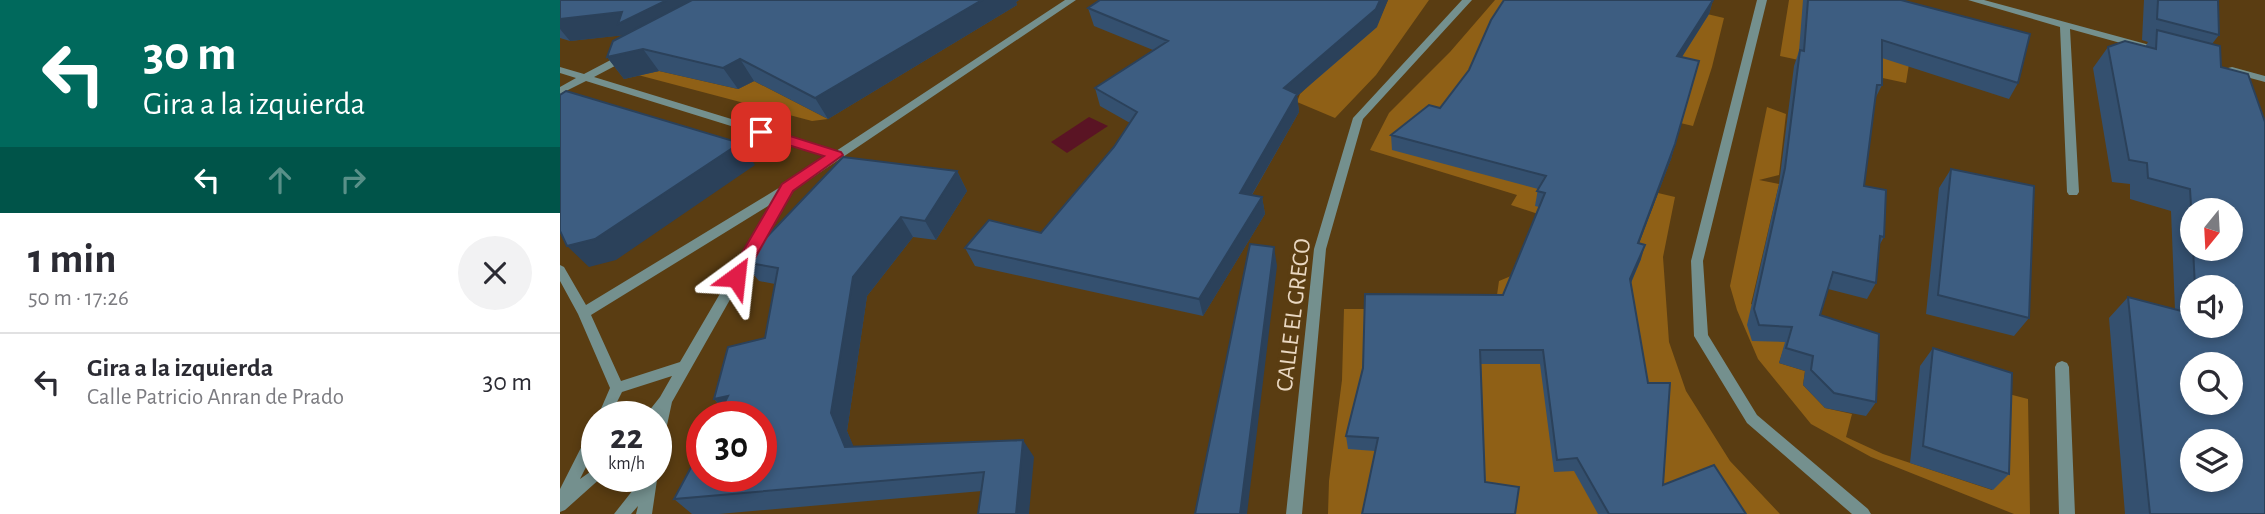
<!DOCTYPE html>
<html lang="es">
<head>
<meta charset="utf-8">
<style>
	body { margin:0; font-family:"Alegreya Sans",sans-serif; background:#f2f2f3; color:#2b2b33; height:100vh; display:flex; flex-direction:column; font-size:26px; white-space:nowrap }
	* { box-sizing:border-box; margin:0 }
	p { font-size:23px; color:#7c7c81 }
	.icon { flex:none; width:38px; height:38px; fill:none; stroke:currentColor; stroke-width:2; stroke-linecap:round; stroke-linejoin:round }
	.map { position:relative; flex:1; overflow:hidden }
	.side { display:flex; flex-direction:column; background:#fff; width:560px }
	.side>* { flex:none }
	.top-card { background:#00695c; color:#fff; overflow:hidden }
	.needle { width:46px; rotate:198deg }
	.tools { position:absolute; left:1620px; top:198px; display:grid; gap:14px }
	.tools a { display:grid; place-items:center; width:63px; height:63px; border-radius:50%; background:#fff; box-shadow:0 4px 10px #0003; font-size:35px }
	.speed { position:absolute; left:21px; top:401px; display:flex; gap:14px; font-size:35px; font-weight:700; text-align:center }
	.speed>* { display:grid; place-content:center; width:91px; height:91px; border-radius:50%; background:#fff; box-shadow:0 4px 10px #0003; line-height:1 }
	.speed small { font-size:18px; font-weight:400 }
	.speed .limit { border:10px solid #d22; background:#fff; color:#111 }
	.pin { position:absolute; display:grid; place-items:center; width:60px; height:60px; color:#fff; margin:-30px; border-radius:14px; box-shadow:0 4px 10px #0006 }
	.me { position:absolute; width:77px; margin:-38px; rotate:30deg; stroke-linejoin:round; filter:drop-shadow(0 0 5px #0008) }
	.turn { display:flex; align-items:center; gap:24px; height:147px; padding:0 28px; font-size:32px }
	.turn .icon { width:91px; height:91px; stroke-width:2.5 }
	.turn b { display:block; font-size:49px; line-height:60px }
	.lanes { display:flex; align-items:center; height:66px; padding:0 28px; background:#0003; justify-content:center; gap:35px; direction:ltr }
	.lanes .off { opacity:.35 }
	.round { display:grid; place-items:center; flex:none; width:74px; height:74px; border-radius:37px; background:#f2f2f3 }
	.overview { display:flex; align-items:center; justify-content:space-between; height:119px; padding:0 28px }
	h1 { font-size:42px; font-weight:600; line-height:52px }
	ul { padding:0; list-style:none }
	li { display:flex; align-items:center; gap:21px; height:98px; padding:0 28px; border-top:2px solid #e1e1e2 }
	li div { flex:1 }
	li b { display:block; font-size:26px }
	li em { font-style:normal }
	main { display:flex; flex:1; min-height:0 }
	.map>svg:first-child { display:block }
	.green { fill:#8f6016 }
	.water { fill:#5a1424 }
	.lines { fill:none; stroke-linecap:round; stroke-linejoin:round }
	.minor { fill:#74908e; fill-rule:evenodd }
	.wall { fill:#34506f; fill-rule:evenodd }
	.shaded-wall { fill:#2b415a }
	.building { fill:#3d5d81; stroke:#2b415a; stroke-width:2; fill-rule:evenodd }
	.route { fill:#e11d48; stroke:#92132f; stroke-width:2 }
	.labels { text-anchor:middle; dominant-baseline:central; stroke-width:6; stroke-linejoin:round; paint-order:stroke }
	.street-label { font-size:24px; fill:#ead8c2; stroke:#5a3d12 }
</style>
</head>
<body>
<main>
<section class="side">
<div class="top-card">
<div class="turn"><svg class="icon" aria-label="left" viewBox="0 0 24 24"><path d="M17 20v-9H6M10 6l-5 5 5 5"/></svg><div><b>30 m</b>Gira a la izquierda</div></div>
<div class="lanes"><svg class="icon" aria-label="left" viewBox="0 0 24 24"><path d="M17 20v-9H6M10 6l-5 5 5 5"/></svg><svg class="icon off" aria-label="ahead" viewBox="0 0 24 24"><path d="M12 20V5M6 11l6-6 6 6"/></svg><svg class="icon off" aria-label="right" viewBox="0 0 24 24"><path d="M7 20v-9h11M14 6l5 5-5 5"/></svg></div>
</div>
<div class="overview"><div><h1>1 min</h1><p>50 m · 17:26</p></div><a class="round"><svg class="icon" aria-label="close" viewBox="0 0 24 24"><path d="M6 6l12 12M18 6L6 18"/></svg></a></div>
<ul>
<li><svg class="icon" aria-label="left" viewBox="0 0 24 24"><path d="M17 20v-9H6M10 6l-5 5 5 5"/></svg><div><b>Gira a la izquierda</b><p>Calle Patricio Anran de Prado</p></div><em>30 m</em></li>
</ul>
</section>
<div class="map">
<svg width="1705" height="514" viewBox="0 0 1705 514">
	<rect width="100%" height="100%" fill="#5a3d12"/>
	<path class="green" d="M 828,0 L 869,0 L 816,75 L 775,118 L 737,102 L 740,94 L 820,18 Z
		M 935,0 L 1088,0 L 1164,18 L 1152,67 L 1133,126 L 1019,99 L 984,216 L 951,205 L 957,195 L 810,150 L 829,113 L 890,52 Z
		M 1229,0 L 1311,0 L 1357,13 L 1346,83 L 1220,56 Z
		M 99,71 L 178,89 L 194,81 L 268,119 L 252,121 L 78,75 Z
		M 1207,107 L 1226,114 L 1219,175 L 1199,180 L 1219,184 L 1191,304 L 1235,314 L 1219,363 L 1245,371 L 1243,385 L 1265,408 L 1292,414 L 1286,437 L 1323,454 L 1432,490 L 1437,391 L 1468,399 L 1470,514 L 1454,514 L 1311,457 L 1251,424 L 1198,359 L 1177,310 L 1170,286 Z
		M 1098,193 L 1115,197 L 1103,257 L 1109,342 L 1126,391 L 1170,461 L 1220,514 L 768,514 L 769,481 L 782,380 L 784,309 L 935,309 L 939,281 L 1030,243 L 1090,214 Z"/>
	<path class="water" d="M 529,117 L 548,126 L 507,153 L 491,142 Z"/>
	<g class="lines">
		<path class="minor" d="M 505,0 L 516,0 L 231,192 L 112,402 L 101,453 L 96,454 L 96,416 L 85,416 L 100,397 L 112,376 L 62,392 L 50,416 L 37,418 L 50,388 L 18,314 L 0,281 L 0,265 L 4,267 L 26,305 L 222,186 L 268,156 L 26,81 L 0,94 L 0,87 L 16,78 L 0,73 L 0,67 L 24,74 L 62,54 L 70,54 L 70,58 L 34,77 L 276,151 ZM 213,203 L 120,362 L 61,381 L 31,315 Z
			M 902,0 L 912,0 L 803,119 L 766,249 L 742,514 L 726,514 L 754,249 L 793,118 Z
			M 1197,0 L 1207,0 L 1143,261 L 1148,335 L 1197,415 L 1308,509 L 1311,514 L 1292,514 L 1187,423 L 1134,336 L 1131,261 Z
			M 1408,0 L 1424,0 L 1597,47 L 1598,49 L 1593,52 L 1510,29 L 1519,192 L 1517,195 L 1509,195 L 1507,192 L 1500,27 Z
			M 1672,67 L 1705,76 L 1705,82 L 1668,72 L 1668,68 Z
			M 1502,361 L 1507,363 L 1509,367 L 1515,514 L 1499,514 L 1495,367 L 1497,363 Z
			M 37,424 L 37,445 L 20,479 L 37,467 L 37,476 L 43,476 L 5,510 L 0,512 L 0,489 L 32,426 Z
			M 84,476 L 96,476 L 97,480 L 92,514 L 76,514 L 78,506 L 71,514 L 54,514 Z"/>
	</g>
	<path class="wall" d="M 0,0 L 459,0 L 456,2 L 457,5 L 268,119 L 194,81 L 178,89 L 99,71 L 64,79 L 47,57 L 64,35 L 10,41 L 0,38 Z
		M 1153,0 L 1149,14 L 1122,57 L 1139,61 L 1111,159 L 1079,243 L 1081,259 L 1071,283 L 1103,485 L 1186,514 L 1038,514 L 1014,471 L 994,472 L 980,364 L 921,364 L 925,482 L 955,514 L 815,451 L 788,449 L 786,436 L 943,295 L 979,207 L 975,206 L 978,189 L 832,150 L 831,135 L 880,108 Z
		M 1243,0 L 1341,0 L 1458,83 L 1449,99 L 1322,58 L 1322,85 L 1315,99 L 1304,186 L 1324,237 L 1320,244 L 1316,283 L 1307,299 L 1268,289 L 1260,315 L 1316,402 L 1306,416 L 1265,408 L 1243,385 L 1245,371 L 1219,363 L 1225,342 L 1192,341 L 1187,325 L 1219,184 L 1234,66 L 1239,51 Z
		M 1584,0 L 1658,0 L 1659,35 L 1652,44 L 1661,67 L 1705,514 L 1565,514 L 1549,318 L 1568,297 L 1615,310 L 1611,211 L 1570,199 L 1570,184 L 1552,182 L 1533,68 L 1548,47 L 1585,47 L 1588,42 L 1582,40 ZM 1633,210 L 1671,248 L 1633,248 ZM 1633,287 L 1671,287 L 1633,326 Z
		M 528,8 L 817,27 L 737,96 L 739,112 L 692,195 L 702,197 L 705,214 L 643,316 L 415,266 L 405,248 L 481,233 L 554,147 L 570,123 L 540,106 L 535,88 L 593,50 L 534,26 Z
		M 1391,169 L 1469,318 L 1454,336 L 1366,314 L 1379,188 Z
		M 397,171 L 407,191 L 376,240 L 353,237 L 307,296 L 287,431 L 293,446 L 474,457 L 422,491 L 159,514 L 132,514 L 114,499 L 162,408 L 154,399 L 205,338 L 215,284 L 199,281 L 183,262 Z
		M 1373,348 L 1449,474 L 1433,490 L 1350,463 L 1360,366 Z"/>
	<path class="shaded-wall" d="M 107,0 L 162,0 L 66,35 L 10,41 L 0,29 L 0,19 Z
		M 423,0 L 459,0 L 456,2 L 457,5 L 268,119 L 255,98 Z
		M 820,0 L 828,0 L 817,27 L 737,96 L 739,112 L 683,210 L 680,193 L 724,88 Z
		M 1153,0 L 1149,14 L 1113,71 L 1117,56 Z
		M 83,49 L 99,71 L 64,79 L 47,57 Z
		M 180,59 L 194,81 L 178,89 L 163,68 Z
		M 180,143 L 195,165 L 56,260 L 29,267 L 7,246 Z
		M 1115,144 L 1111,159 L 1074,257 L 1078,243 Z
		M 397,171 L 407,191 L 376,240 L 365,221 Z
		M 702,197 L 705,214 L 643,316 L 639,299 Z
		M 341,217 L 353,237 L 307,296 L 287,431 L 301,464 L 285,447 L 271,413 L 293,277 Z
		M 1085,245 L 1081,259 L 1066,294 L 1070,279 Z
		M 714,247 L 717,266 L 687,514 L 680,514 Z
		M 168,396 L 171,416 L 154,399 Z
		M 463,440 L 474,457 L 469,514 L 456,514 Z"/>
	<path class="building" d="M 0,0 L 107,0 L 58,24 L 62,12 L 0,19 Z
		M 132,0 L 422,0 L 255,98 L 180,59 L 163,68 L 83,49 L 47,57 L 53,41 Z
		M 540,0 L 820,0 L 816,9 L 724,88 L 737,94 L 680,193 L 702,197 L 639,299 L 405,248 L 429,220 L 481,233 L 554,147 L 577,112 L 535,88 L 608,41 L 528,8 Z
		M 944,0 L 1153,0 L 1117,56 L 1139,61 L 1115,144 L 1078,243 L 1085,245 L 1070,279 L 1088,383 L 1110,383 L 1103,485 L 1154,465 L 1186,514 L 1049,514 L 1017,458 L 997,460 L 983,350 L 920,350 L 925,482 L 959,487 L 955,514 L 802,514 L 818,438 L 786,436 L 803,368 L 805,294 L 943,295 L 985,193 L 977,191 L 986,176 L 831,135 L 869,105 L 880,108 L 909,70 L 931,20 Z
		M 1248,0 L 1341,0 L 1470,34 L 1458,83 L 1322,40 L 1322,85 L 1317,85 L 1304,186 L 1326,190 L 1324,237 L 1320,236 L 1316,283 L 1273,272 L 1260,315 L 1319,334 L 1316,402 L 1274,393 L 1251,370 L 1253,356 L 1226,348 L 1232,327 L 1199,325 L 1194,309 L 1225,168 L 1240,50 L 1244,51 Z
		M 1598,0 L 1658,0 L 1659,35 L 1597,19 Z
		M 1597,30 L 1660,46 L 1661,67 L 1688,74 L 1705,122 L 1705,514 L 1590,514 L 1568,297 L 1633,314 L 1633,326 L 1671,326 L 1671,287 L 1635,287 L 1633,248 L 1671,248 L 1671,210 L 1633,210 L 1633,239 L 1630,189 L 1588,178 L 1587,163 L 1569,160 L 1548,47 L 1565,41 L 1596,49 ZM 1633,364 L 1671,364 L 1671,402 L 1633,402 ZM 1633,441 L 1671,441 L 1671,480 L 1633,480 Z
		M 6,91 L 180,143 L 35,239 L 7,246 L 0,231 L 0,95 Z
		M 283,157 L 397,171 L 365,221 L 341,217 L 293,277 L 271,413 L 285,447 L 463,440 L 456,514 L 418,514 L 424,472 L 114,499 L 142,447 L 142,476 L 201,476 L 201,416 L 158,416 L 168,396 L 154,399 L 168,347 L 205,338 L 218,268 L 183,262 Z
		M 1391,169 L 1474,186 L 1469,318 L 1378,295 Z
		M 690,244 L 714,247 L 680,514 L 635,514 Z
		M 1373,348 L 1452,373 L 1449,474 L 1363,446 Z"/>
	<path class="route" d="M 201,127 L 281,152 L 283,155 L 233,191 L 182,281 L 176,283 L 168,277 L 222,184 L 264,156 L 196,135 L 196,128 Z"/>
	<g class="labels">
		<g class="street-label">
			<text transform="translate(734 315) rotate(-83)">CALLE EL GRECO</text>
		</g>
	</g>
</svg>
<div class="tools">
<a><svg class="needle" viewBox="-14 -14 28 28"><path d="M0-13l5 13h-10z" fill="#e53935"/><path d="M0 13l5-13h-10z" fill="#7c7c81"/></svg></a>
<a><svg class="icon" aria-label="sound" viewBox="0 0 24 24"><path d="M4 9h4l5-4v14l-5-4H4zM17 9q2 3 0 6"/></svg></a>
<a><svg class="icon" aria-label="search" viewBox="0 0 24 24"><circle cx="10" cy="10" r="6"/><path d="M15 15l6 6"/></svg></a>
<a><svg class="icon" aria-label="layers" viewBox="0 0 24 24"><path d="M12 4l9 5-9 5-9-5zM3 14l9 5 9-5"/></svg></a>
</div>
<div class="speed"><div>22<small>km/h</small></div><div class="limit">30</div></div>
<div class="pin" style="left:201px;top:132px;background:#d93025"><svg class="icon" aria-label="arrive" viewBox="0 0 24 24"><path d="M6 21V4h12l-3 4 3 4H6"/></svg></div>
<svg class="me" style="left:176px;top:277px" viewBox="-20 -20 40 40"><path d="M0-17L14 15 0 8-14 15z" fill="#e11d48" stroke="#fff" stroke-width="4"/></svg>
</div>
</main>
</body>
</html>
